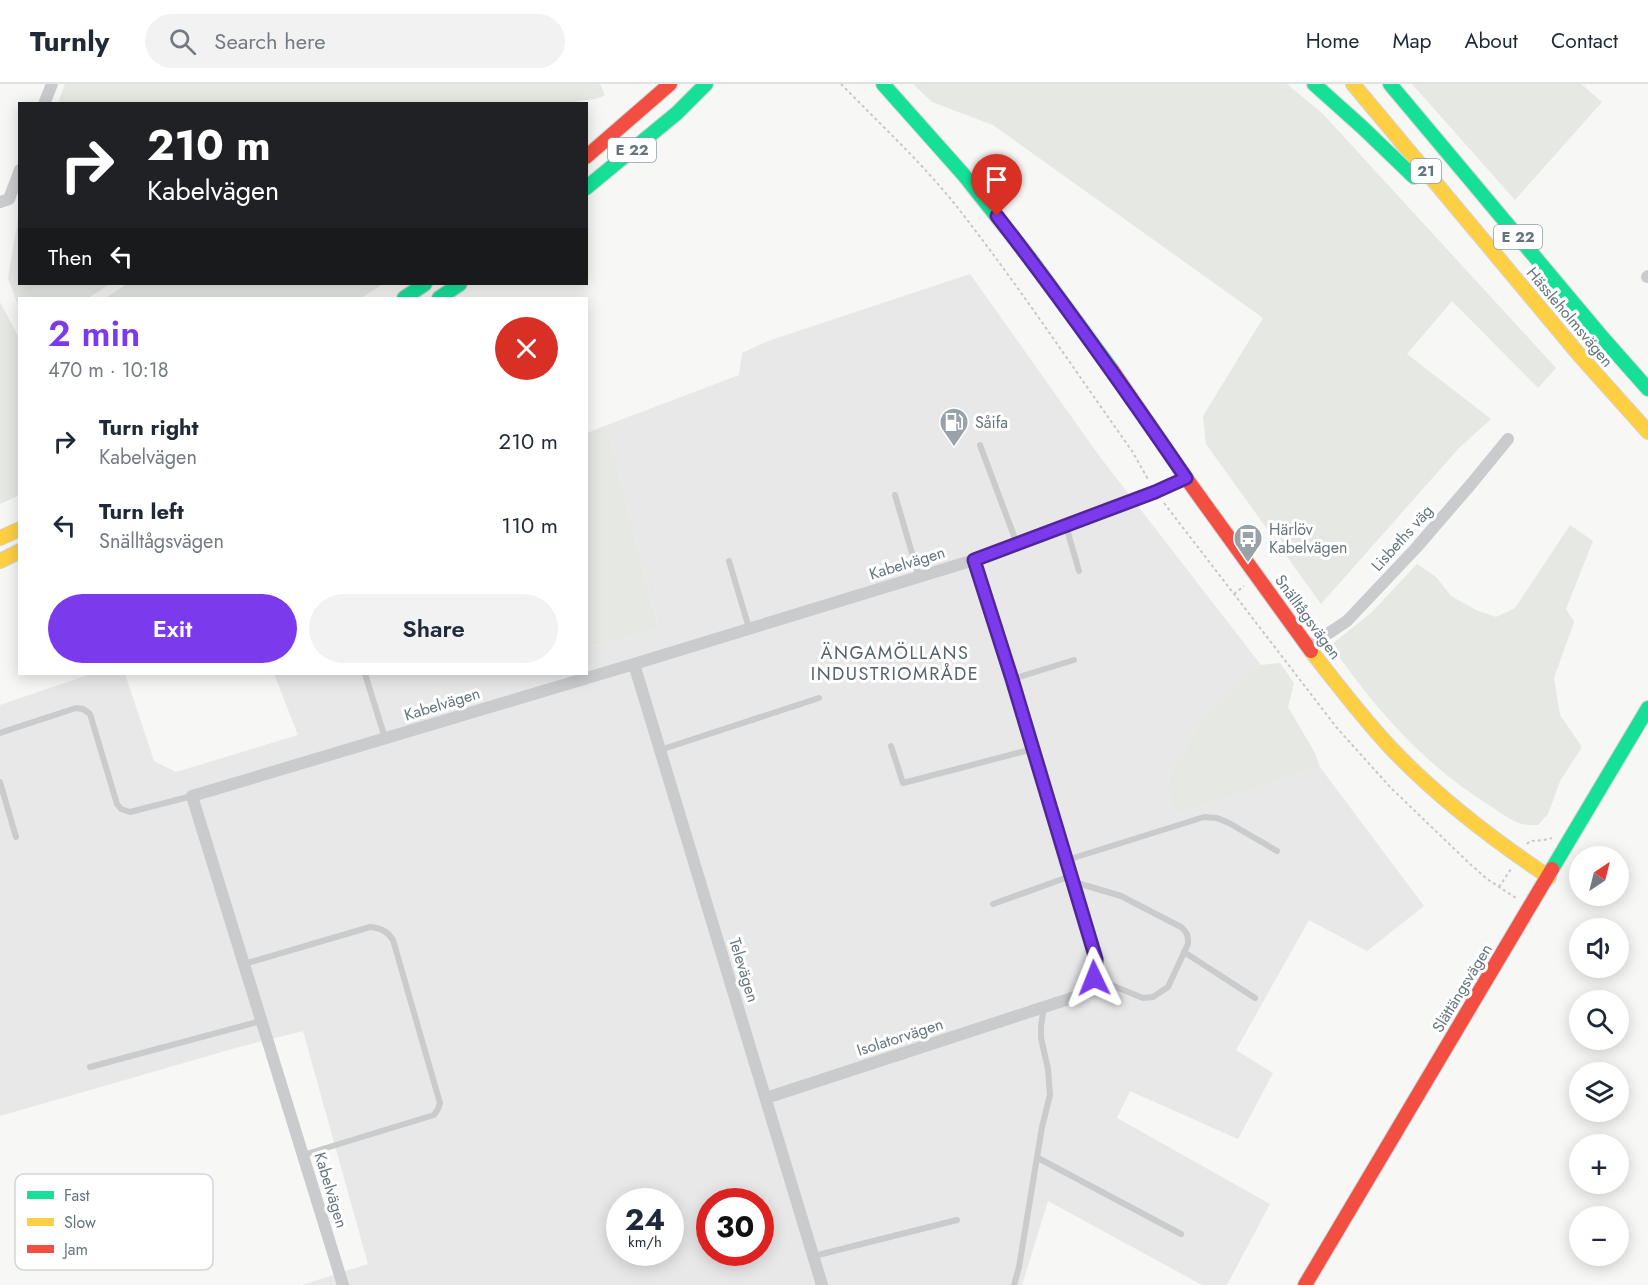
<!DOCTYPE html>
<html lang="en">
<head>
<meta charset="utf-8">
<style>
	body { margin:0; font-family:Jost,sans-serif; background:#f2f2f3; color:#1f2937; height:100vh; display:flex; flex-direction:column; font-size:22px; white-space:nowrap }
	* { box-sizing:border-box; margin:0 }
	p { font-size:20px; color:#747a83 }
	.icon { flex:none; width:33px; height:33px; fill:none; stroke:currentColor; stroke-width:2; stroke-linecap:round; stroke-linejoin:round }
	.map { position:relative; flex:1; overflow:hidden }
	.side { position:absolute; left:18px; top:213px; width:570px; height:378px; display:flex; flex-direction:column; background:#fff; border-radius:0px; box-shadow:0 3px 15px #0003 }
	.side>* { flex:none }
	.guide { position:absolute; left:18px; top:18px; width:570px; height:183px; border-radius:0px; box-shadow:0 3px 15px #0003; background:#202124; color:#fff; overflow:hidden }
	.needle { width:39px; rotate:35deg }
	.tools { position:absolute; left:1569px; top:762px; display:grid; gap:12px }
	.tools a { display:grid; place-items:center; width:60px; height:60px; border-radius:50%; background:#fff; box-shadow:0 3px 15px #0003; font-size:30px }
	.speed { position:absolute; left:606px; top:1104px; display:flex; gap:12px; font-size:30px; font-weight:700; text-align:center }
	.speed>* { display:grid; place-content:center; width:78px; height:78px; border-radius:50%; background:#fff; box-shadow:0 3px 15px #0003; line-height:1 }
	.speed small { font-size:15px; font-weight:400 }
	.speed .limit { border:9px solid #d22; background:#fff; color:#111 }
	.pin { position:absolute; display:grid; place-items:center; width:51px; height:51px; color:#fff; margin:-62px -26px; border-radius:50% 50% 50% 0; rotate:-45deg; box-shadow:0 0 6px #0007 }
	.pin .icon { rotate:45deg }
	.me { position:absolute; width:66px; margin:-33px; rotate:358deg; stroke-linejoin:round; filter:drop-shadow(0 0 4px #0008) }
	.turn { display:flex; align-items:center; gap:21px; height:126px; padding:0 30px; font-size:27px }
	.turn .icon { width:78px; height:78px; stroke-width:2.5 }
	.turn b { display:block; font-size:42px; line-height:51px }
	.then { display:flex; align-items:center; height:57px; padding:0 30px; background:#0003; gap:12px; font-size:22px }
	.round { display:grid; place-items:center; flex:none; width:63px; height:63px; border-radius:32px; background:#f2f2f3 }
	.overview { display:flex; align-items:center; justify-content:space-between; height:102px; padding:0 30px }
	h1 { font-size:36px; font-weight:600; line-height:45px; color:#7c3aed }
	.button { display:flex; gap:12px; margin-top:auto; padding:12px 30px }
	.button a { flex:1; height:69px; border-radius:36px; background:#7c3aed; color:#fff; font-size:24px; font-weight:600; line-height:69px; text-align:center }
	.button a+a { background:#f2f2f3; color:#1f2937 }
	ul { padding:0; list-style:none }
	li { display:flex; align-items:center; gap:18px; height:84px; padding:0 30px }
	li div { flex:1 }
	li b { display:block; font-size:22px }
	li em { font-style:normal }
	header { display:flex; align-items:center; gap:36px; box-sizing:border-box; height:84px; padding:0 30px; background:#fff; border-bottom:2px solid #e0e1e3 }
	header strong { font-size:28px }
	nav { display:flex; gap:33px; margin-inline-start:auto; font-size:21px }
	.search { width:420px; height:54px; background:#f2f2f3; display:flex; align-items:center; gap:15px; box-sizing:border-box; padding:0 21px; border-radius:33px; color:#747a83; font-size:22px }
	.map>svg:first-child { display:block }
	.built { fill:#e7e8e7; fill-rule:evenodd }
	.green { fill:#e6e8e4 }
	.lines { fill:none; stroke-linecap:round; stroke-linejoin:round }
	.fast-casing { stroke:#d2d3d4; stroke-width:16 }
	.slow-casing { stroke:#d2d3d4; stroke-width:16 }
	.jam-casing { stroke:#d2d3d4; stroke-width:16 }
	.path { stroke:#c7c8c9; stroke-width:2; stroke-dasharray:3 3; stroke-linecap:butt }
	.lane { stroke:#c9cbcc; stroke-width:6 }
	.street { stroke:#c9cbcc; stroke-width:12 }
	.fast { stroke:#16e098; stroke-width:14 }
	.slow { stroke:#ffcf43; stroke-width:14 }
	.jam { stroke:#f24e42; stroke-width:14 }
	.route-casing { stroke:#51269a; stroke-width:15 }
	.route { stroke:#7c3aed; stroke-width:10 }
	.labels { text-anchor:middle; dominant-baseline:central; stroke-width:6; stroke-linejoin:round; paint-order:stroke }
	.shield { fill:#fff; stroke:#939ea5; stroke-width:1.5 }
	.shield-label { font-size:15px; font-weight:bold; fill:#65757e }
	.street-label { font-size:16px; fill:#65757e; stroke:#fff }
	.poi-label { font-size:16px; fill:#65757e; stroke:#fff; text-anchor:start }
	.neighbourhood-label { font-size:18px; letter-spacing:1.5px; fill:#56636a; stroke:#fff }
	.key { fill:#fff; stroke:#d1d6d8; stroke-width:1.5 }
	.key-label { font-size:16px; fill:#65757e }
</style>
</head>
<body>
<header>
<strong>Turnly</strong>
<div class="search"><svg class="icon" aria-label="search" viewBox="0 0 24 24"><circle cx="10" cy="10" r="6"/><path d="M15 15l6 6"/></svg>Search here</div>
<nav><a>Home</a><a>Map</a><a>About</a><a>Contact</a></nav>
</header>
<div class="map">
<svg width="1648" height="1201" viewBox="0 0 1648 1201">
	<rect width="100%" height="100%" fill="#f7f7f6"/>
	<path class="built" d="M 970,190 L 1100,373 L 1261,581 L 1201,636 L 1168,694 L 1176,728 L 1320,683 L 1424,822 L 1367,867 L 1309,836 L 1236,966 L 1273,989 L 1238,1055 L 1130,1007 L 1117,1034 L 1270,1120 L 1227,1201 L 1202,1201 L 1048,1117 L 1022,1201 L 302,1201 L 368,1180 L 303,947 L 239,963 L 0,1032 L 0,621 L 91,590 L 125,590 L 154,677 L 176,688 L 298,651 L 274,590 L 586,590 L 587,554 L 590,563 L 658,542 L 607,341 L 739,291 L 742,269 L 768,257 ZM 620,1118 L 670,1118 L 670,1168 L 620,1168 ZM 710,1118 L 760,1118 L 760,1168 L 710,1168 Z"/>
	<path class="green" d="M 65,0 L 600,0 L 605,11 C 595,18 582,14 570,20 L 58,19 Z
		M 913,0 L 1287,0 L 1323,30 L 1556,284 L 1538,304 L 1452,217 L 1407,270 L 1491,335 L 1459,364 L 1321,520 L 1206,360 L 1203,332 L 1263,234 L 993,41 L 932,18 Z
		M 1412,0 L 1581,0 L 1602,18 L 1515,116 Z
		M 19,129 L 20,200 L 110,200 L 88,214 L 20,214 L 19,224 L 8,194 Z
		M 127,200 L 383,200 L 361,214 L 105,214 Z
		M 0,218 L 19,254 L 20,411 L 0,420 Z
		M 607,341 L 658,543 L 589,563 L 586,554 L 587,349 Z
		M 1570,441 L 1593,457 L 1566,525 L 1574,538 L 1554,594 L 1560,631 L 1582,663 L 1560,697 L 1548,730 L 1538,741 C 1532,741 1525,741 1519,739 C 1510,736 1500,728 1492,723 C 1426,683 1374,624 1331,561 L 1372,528 L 1417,480 L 1436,493 L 1451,512 L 1476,526 L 1496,533 L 1515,524 Z
		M 1280,579 L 1294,599 L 1288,623 L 1315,669 L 1320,683 L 1175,729 L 1168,694 L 1201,636 L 1261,581 Z"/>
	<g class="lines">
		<g class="fast-casing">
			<path id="fast" d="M 883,0 L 963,90 L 1029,173 L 1112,286
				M 1314,0 L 1362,43 L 1414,93
				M 1390,0 L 1602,253 L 1648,305
				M 586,104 L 677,29 L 706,0
				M 404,214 L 425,200
				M 439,214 L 460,200
				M 1552,785 L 1648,624"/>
		</g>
		<g class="slow-casing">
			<path id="slow" d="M 1353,0 L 1581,273 L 1648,348
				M 0,454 L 20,445
				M 0,477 L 20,467
				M 1311,567 C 1337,600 1362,633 1390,663 C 1437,713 1492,755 1549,793"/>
		</g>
		<g class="jam-casing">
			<path id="jam" d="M 586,73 L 670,0
				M 1112,286 L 1186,394 L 1311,567
				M 1305,1201 L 1552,785"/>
		</g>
		<path class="path" d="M 841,0 C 879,39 920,77 954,119 C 1017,199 1073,284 1132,367 L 1149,397
			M 1164,419 L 1337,644 L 1390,703 L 1470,780 L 1487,795 L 1516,814
			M 1234,510 L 1244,502
			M 1527,760 L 1530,757 L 1544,756 L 1552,754
			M 1499,803 L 1511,785"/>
		<path class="lane" d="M 980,361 L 1017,460
			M 895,411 L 919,493
			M 1066,442 L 1079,487
			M 729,477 L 749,544
			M 365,590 L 385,654
			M 1012,595 L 1074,576
			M 0,649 L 76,624 L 83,625 L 90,630 L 117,720 L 121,725 L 130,728 L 192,712
			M 891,662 L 903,699 L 1033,665
			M 660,666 L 819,614
			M 0,698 L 16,753
			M 1067,776 L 1204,733 L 1217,734 L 1229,739 L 1277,767
			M 1074,798 L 1121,812 L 1181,843 C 1188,849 1188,852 1188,860 L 1168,903 L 1153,913 L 1143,914 L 1094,894
			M 993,820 L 1071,792
			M 1184,868 L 1255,914
			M 244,880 L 370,843 C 381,844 387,847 393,856 L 440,1019 L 438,1025 L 434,1031 L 303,1071
			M 90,983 L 261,937
			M 1038,1074 L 1181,1150
			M 814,1172 L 957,1136
			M 1014,1201 L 1019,1183 L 1042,1043 L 1050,1011 L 1048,985 L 1041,954 L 1041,942 L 1044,923"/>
		<path class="street" d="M 44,20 L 52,0
			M 0,118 L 9,115 L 20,86
			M 1647,193 L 1648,192
			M 1308,563 L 1347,537 L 1416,464 L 1472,399 L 1508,355
			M 634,580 L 822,1201
			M 766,1014 L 1087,909 L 1094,894 L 1096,875 L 1012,595 L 974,476
			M 343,1201 L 192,712 L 634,580 L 974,476 L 1156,409 L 1186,394"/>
		<use href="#fast" class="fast"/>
		<use href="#slow" class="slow"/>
		<use href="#jam" class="jam"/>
	</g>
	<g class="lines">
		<g class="route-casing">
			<path id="route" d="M 997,132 C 1063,217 1125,305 1186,394 L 1155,408 L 974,476 L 1012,595 L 1096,875 L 1096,886 L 1094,894"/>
		</g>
		<use href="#route" class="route"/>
	</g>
	<defs>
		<g id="fuel-pin" transform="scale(1.5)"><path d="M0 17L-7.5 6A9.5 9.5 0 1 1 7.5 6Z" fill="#98a2a8" stroke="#fff"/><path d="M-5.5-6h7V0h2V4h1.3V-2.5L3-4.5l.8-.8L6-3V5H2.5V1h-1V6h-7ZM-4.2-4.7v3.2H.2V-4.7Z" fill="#fff"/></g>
		<g id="bus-pin" transform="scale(1.5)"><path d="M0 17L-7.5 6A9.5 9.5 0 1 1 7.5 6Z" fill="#98a2a8" stroke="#fff"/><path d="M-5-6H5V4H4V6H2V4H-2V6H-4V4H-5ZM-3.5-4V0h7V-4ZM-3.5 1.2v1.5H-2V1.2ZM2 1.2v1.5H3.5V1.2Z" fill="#fff"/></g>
	</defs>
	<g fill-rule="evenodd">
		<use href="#fuel-pin" x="954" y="338"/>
		<use href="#bus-pin" x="1248" y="454"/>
	</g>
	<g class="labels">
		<g class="shield">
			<rect x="608" y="54" width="48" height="24" rx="4.5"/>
			<rect x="1411" y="75" width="30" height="24" rx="4.5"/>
			<rect x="1494" y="141" width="48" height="24" rx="4.5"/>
		</g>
		<g class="shield-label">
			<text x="632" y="66">E 22</text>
			<text x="1426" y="87">21</text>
			<text x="1518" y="153">E 22</text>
		</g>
		<g class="street-label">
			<text transform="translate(1570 233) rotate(50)">Hässleholmsvägen</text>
			<text transform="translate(1402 454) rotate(-48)">Lisbeths väg</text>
			<text transform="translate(907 479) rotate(-17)">Kabelvägen</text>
			<text transform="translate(1308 533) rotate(54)">Snälltågsvägen</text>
			<text transform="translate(442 620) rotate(-17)">Kabelvägen</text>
			<text transform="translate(744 886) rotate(73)">Televägen</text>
			<text transform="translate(1462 904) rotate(-59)">Slättängsvägen</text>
			<text transform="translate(900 953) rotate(-18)">Isolatorvägen</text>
			<text transform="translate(331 1106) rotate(73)">Kabelvägen</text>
		</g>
		<g class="poi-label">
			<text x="975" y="338">Såifa</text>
			<text x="1269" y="445">Härlöv<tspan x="1269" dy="18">Kabelvägen</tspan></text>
		</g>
		<g class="neighbourhood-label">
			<text x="895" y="569">ÄNGAMÖLLANS<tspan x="895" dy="21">INDUSTRIOMRÅDE</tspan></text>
		</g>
	</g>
	<rect x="15" y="1090" width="198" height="96" rx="9" class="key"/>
	<rect x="27" y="1107" width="27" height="8" fill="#16e098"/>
	<rect x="27" y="1134" width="27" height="8" fill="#ffcf43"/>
	<rect x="27" y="1161" width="27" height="8" fill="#f24e42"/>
	<g class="key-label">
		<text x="64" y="1117">Fast</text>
		<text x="64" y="1144">Slow</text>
		<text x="64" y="1171">Jam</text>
	</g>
</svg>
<div class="tools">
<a><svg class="needle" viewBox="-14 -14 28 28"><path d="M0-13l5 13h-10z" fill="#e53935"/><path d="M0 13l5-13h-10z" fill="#747a83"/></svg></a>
<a><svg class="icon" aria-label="sound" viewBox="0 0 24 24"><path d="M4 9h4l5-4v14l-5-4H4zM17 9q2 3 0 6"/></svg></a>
<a><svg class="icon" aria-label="search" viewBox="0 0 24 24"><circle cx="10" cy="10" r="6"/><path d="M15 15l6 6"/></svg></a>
<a><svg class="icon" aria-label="layers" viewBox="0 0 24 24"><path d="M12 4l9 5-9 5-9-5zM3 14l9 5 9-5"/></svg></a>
<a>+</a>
<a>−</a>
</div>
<div class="speed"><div>24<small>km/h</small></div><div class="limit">30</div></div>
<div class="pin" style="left:997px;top:132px;background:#d93025"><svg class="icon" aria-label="arrive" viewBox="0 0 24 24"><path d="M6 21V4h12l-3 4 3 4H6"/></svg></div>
<svg class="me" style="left:1094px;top:894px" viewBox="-20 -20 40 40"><path d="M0-17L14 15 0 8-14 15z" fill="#7c3aed" stroke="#fff" stroke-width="4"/></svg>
<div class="guide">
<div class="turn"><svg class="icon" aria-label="right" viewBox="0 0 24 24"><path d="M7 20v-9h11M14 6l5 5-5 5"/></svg><div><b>210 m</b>Kabelvägen</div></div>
<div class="then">Then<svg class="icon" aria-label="left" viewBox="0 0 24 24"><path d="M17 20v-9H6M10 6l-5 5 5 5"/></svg></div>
</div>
<section class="side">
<div class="overview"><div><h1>2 min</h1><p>470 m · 10:18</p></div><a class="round" style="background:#d93025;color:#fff"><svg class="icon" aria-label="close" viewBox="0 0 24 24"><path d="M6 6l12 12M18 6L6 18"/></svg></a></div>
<ul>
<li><svg class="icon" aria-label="right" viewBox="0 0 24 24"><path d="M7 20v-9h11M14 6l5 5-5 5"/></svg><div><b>Turn right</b><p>Kabelvägen</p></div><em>210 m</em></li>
<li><svg class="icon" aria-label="left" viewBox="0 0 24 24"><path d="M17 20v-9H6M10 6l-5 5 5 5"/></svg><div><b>Turn left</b><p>Snälltågsvägen</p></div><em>110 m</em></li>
</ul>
<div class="button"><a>Exit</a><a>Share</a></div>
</section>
</div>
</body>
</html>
